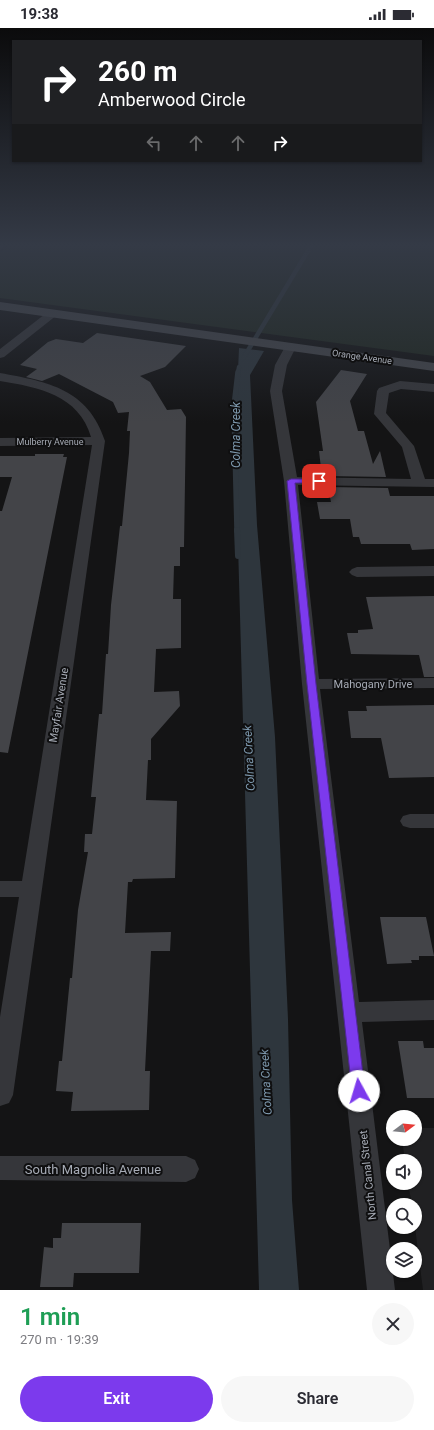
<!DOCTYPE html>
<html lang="en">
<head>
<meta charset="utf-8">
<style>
	body { margin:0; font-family:Roboto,sans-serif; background:#f7f7f7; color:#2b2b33; height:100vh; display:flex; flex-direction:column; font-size:15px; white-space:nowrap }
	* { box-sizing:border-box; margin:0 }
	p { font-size:13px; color:#7c7c81 }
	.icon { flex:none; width:22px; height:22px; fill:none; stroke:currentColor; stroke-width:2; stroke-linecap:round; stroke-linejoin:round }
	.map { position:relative; height:1262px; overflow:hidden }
	.sheet { display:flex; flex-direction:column; background:#fff; flex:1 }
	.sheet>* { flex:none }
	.top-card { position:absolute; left:12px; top:12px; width:410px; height:122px; border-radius:0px; box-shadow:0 1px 3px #0004; background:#202124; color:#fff; overflow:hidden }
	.needle { width:26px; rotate:74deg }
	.tools { position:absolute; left:386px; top:1082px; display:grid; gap:8px }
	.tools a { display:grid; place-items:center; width:36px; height:36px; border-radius:50%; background:#fff; box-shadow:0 1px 3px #0004; font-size:20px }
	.pin { position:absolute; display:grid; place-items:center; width:34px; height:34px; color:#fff; margin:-17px; border-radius:8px; box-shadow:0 2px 6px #0006 }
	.me { position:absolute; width:44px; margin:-22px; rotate:354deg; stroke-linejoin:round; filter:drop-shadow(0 0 3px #0008) }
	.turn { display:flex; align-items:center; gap:14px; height:84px; padding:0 20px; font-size:18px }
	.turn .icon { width:52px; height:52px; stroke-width:2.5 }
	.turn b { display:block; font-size:28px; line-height:34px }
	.lanes { display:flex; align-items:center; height:38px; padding:0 20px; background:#0003; justify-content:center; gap:20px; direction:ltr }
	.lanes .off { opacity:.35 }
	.round { display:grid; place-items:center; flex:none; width:42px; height:42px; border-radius:21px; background:#f7f7f7 }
	.head { display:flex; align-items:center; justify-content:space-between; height:68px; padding:0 20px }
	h1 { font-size:24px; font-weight:600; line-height:30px; color:#1e9e55 }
	.button { display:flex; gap:8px; margin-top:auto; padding:8px 20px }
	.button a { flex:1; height:46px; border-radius:24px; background:#7c3aed; color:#fff; font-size:16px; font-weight:600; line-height:46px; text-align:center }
	.button a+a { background:#f7f7f7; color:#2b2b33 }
	.status { display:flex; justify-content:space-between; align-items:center; height:28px; padding:0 20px; background:#fff; direction:ltr }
	.status svg { height:11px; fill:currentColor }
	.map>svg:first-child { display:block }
	.built { fill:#202022 }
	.green { fill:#202821 }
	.water { fill:#2e363d }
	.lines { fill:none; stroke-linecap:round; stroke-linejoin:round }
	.stream-far2 { stroke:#2e363d; stroke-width:4.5 }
	.stream-far1 { stroke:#2e363d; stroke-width:5.5 }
	.stream { stroke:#2e363d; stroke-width:6 }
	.building { fill:#434448 }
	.street { fill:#35363a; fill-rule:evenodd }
	.secondary { fill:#43454a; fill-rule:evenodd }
	.route { fill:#7c3aed; stroke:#51269a }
	.labels { text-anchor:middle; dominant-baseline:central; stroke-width:4; stroke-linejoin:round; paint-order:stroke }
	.far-street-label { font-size:9px; fill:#a6abb5; stroke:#0f0f10 }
	.street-label { font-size:11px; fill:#a6abb5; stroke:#0f0f10 }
	.water-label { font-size:12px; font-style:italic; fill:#7e99ae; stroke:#0f0f10 }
	.near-street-label { font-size:13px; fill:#a6abb5; stroke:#0f0f10 }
</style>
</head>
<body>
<div class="status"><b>19:38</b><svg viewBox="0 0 49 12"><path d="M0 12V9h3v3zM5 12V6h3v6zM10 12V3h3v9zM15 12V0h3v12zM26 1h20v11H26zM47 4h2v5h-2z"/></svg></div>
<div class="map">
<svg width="434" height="1262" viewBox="0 0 434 1262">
	<rect width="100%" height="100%" fill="#141415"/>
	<path class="built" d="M 415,1100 L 434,1100 L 434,1262 L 423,1262 L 415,1199 L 415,1177 L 412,1177 L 408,1155 L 415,1155 L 415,1133 L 405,1133 L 402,1111 L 415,1111 Z"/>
	<path class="green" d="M 8,218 L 434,218 L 434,328 L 0,270 L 0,224 Z"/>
	<path class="water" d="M 239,320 L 264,323 L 250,347 L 257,497 L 275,709 L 288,991 L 292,1172 L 299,1262 L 259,1262 L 235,410 Z"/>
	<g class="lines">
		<path class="stream-far2" d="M 244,329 L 311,218
			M 238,345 L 239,339"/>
		<path class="stream-far1" d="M 237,503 L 234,378 L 238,344"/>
		<path class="stream" d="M 237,502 L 238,528"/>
	</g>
	<path class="building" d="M 97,305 L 186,318 L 165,339 L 140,348 L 150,354 L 167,382 L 181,381 L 186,389 L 184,519 L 180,519 L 180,538 L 174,538 L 173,571 L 181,571 L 181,620 L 156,621 L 154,664 L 179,663 L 180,678 L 151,711 L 151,732 L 148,732 L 146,772 L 177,773 L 175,850 L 133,851 L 132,854 L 128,854 L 125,905 L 171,904 L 170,923 L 151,923 L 145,1043 L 150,1043 L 149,1082 L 71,1083 L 73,1064 L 56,1063 L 59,1033 L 62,1033 L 70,950 L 72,950 L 78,882 L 88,824 L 84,824 L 85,806 L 92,806 L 96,769 L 91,769 L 99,686 L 102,686 L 106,626 L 108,626 L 111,577 L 120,498 L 122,498 L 129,425 L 130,403 L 127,403 L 129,384 L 118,385 L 113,374 L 59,346 L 42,353 L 26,349 L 37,341 L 20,337 L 48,314 L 56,311 L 83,315 Z
		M 341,342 L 367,346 L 350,373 L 358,403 L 364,403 L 373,436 L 380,423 L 386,449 L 326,448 L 325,440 L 321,440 L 319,423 L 323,423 L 316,374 Z
		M 35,426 L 64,426 L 63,429 L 67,429 L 8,725 L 0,724 L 0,483 L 2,483 L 12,449 L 0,449 L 0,428 L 35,428 Z
		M 328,459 L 388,460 L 390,468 L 434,468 L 434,521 L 412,522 L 410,516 L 361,516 L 359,509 L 353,509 L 350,491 L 320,491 L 317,474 L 331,474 Z
		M 434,568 L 434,649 L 424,649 L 419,627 L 351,626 L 347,605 L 358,605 L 358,602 L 373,601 L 366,569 Z
		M 434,677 L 434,749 L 389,750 L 381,710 L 351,710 L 348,683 L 367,683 L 366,678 Z
		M 380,889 L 426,889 L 434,928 L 419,928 L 419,932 L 411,932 L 412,935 L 387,936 Z
		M 398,1013 L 423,1013 L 424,1020 L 434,1020 L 434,1070 L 407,1070 Z
		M 62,1195 L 141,1195 L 139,1245 L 74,1245 L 73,1259 L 40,1259 L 44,1219 L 53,1220 L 53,1210 L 61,1210 Z"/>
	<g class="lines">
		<path class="street" d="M 0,218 L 5,218 L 0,222 Z
			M 53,282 L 57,283 L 58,285 L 57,287 L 4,329 L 0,330 L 0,321 L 49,283 Z
			M 290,316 L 296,319 L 287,337 L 282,363 L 297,449 L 411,451 L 402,419 L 374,386 L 377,363 L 379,360 L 400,353 L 434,356 L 434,364 L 401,361 L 389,365 L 386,385 L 414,418 L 425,451 L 434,451 L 434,459 L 298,457 L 319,651 L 434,650 L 434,660 L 320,661 L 359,974 L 434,972 L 434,992 L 362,994 L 395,1262 L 367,1262 L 302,656 L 284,453 L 270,363 L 275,337 L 286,317 Z
			M 0,345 C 49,354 88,361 105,413 L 13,1067 L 9,1075 L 0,1078 L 0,989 L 19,869 L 0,869 L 0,853 L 22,853 L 92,417 L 0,418 L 0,410 L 91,409 C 79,367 38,359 0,353 Z
			M 434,538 L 434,548 L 357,549 L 352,547 L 349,544 L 352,541 L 357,539 Z
			M 410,786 L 434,786 L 434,800 L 410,800 L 403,798 L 400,793 L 403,788 Z
			M 0,1128 L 186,1128 L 195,1132 L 199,1141 L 195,1150 L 186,1154 L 0,1152 Z"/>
		<path class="secondary" d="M 0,274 L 434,335 L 434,343 L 0,282 Z"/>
	</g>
	<linearGradient id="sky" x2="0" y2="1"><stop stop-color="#0b0b0c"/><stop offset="0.55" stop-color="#343a46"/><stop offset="1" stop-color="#343a46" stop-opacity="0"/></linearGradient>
	<rect width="434" height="395" fill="url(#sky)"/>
	<path class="route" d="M 319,451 L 322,452 L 322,455 L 295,455 L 316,656 L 365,1063 L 363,1067 L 359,1069 L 354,1067 L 352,1063 L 307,656 L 287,453 L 291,451 Z"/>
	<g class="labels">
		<g class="far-street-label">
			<text transform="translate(362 329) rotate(8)">Orange Avenue</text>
			<text x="50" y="414">Mulberry Avenue</text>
		</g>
		<g class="street-label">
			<text x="373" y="656">Mahogany Drive</text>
			<text transform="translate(59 677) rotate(-81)">Mayfair Avenue</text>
			<text transform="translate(368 1147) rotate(-96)">North Canal Street</text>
		</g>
		<g class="water-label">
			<text transform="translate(236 407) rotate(-90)">Colma Creek</text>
			<text transform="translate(249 730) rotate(-93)">Colma Creek</text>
			<text transform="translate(266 1054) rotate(-93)">Colma Creek</text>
		</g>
		<g class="near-street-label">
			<text x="93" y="1141">South Magnolia Avenue</text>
		</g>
	</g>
</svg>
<div class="tools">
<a><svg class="needle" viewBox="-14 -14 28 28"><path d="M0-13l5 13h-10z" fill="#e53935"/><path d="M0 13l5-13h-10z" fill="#7c7c81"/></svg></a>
<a><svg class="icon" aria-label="sound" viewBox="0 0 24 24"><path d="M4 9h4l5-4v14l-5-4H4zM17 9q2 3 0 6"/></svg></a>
<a><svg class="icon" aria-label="search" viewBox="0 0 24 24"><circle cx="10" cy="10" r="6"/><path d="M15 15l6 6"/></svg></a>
<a><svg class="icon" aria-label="layers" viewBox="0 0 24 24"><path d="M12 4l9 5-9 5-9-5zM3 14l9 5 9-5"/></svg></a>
</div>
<div class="pin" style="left:319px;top:453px;background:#d93025"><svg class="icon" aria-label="arrive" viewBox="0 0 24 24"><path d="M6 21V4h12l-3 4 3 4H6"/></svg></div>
<svg class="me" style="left:359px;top:1063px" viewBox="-20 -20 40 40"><circle r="19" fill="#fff"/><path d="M0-13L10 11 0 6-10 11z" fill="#7c3aed"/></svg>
<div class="top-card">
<div class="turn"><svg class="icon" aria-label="right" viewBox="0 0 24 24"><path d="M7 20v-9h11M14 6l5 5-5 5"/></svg><div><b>260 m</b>Amberwood Circle</div></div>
<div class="lanes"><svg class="icon off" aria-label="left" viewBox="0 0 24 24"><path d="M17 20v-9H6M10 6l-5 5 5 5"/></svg><svg class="icon off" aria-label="ahead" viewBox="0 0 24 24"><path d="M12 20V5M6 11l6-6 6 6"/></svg><svg class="icon off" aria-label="ahead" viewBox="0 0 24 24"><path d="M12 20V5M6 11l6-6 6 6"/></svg><svg class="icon" aria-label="right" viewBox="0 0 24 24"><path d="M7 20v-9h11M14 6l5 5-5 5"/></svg></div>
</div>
</div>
<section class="sheet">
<div class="head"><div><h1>1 min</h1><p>270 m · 19:39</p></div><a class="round"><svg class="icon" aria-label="close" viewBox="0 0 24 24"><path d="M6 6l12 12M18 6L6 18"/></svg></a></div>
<div class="button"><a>Exit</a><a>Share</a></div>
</section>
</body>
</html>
